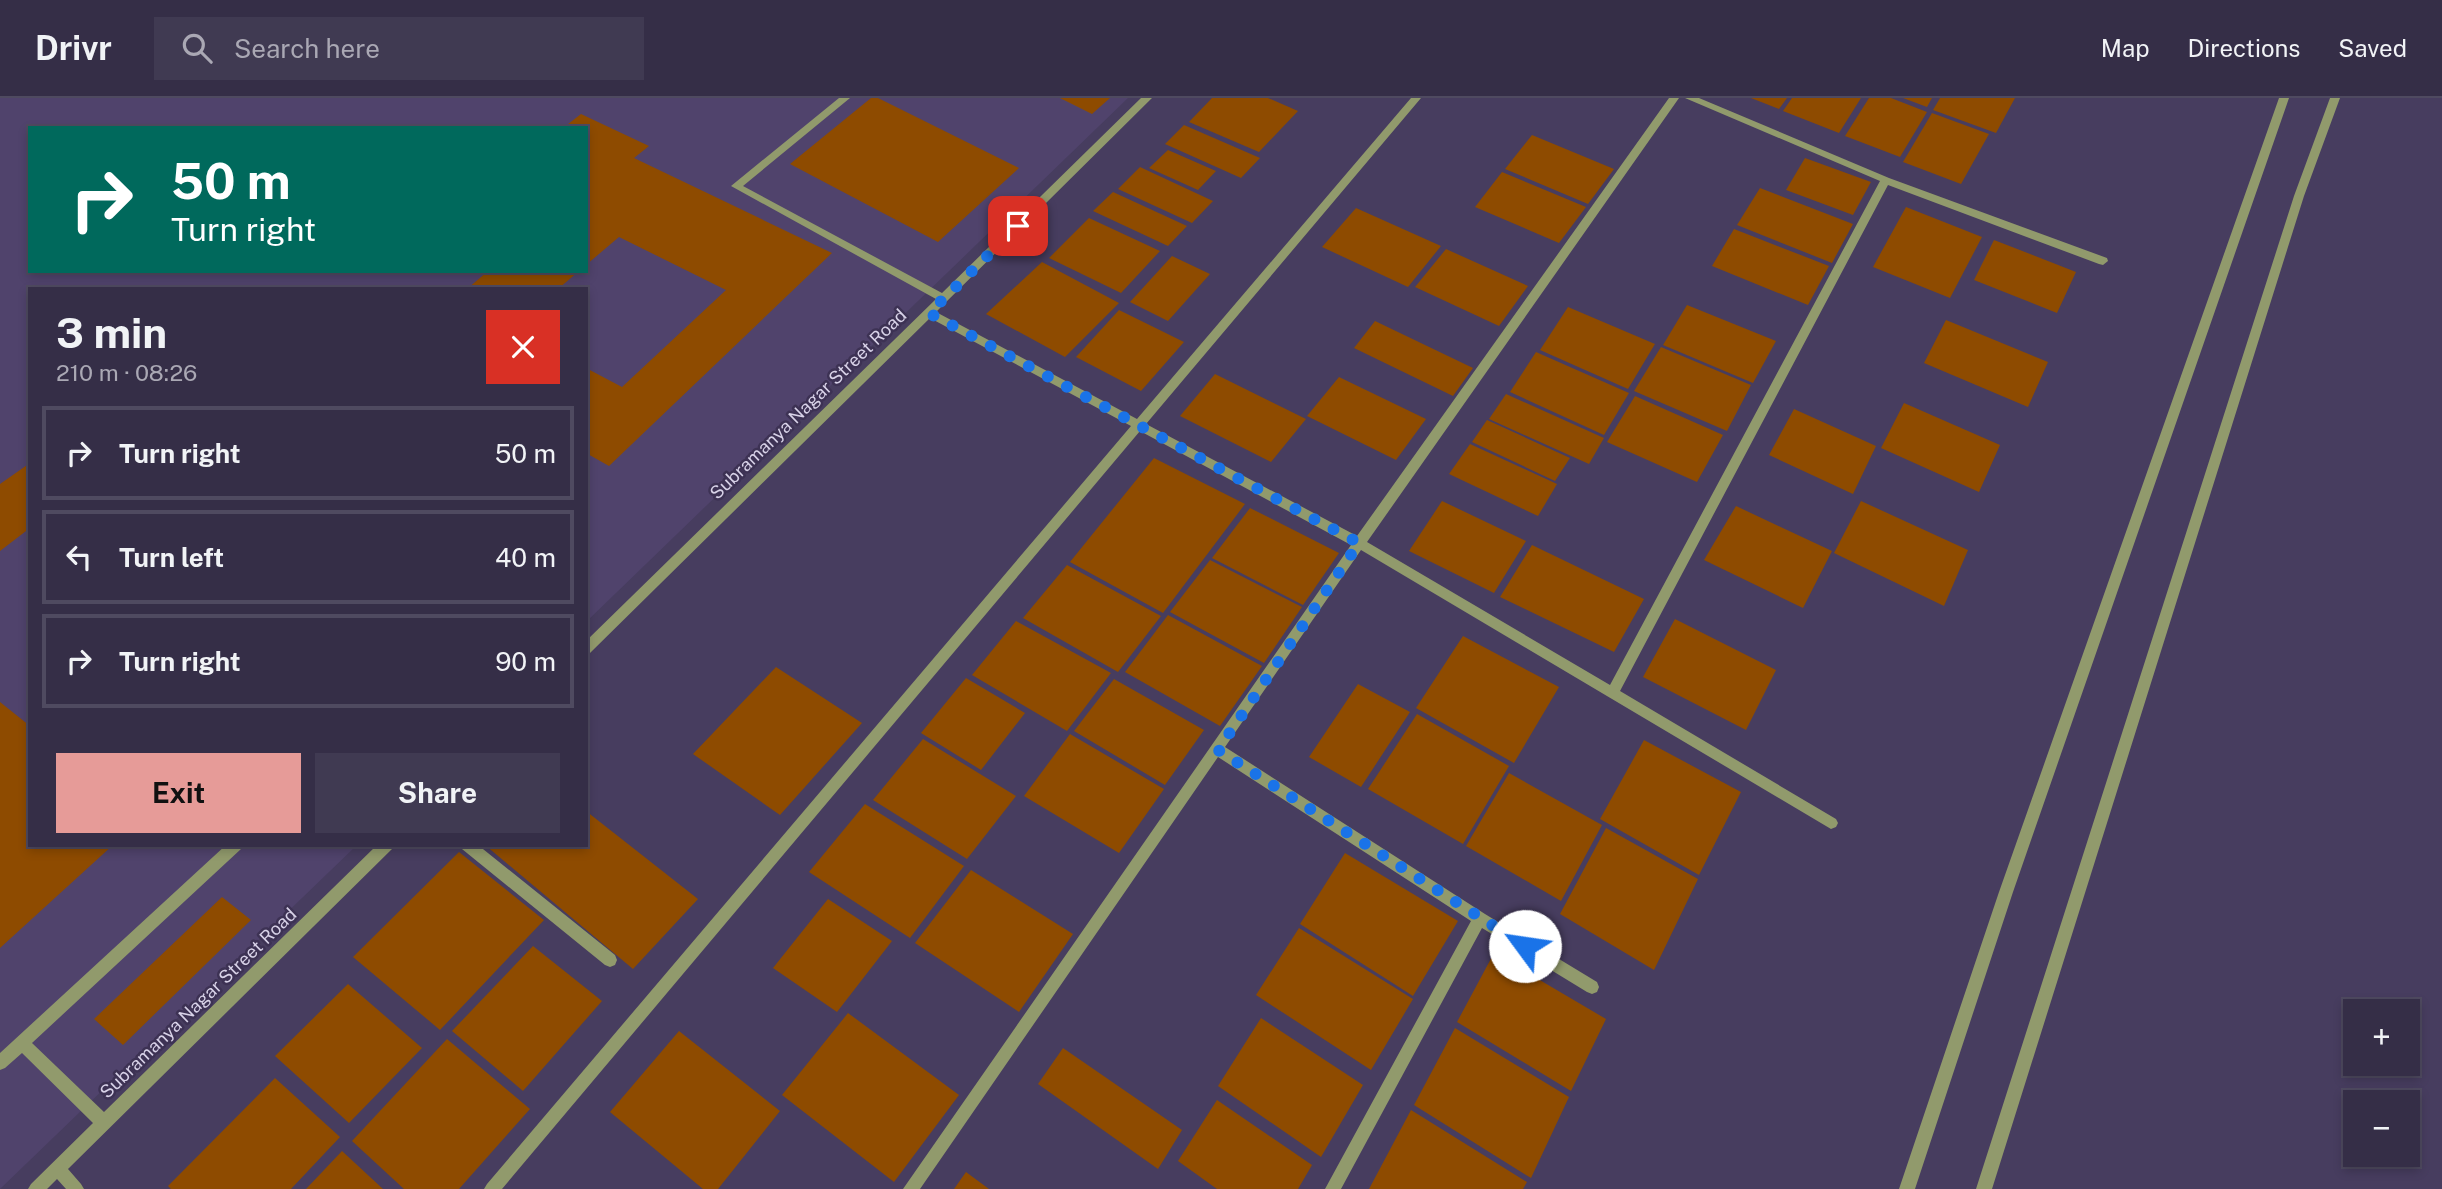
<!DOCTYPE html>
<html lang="en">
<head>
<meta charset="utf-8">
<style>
	body { margin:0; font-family:"Public Sans",sans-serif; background:#403a52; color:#f1f3f6; height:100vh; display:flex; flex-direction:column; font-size:26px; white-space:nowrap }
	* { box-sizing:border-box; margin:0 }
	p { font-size:23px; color:#aaa8b4 }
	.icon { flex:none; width:38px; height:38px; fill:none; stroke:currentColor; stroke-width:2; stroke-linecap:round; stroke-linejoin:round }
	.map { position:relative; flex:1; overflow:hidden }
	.sheet { position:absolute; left:28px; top:189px; width:560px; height:560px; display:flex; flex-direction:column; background:#352e47; border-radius:0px; box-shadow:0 4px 10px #0003,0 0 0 2px #4f4a60 }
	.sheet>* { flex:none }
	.top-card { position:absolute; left:28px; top:28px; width:560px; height:147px; border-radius:0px; box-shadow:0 4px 10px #0003,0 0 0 2px #4f4a60; background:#00695c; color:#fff; overflow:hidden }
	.buttons { position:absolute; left:2343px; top:901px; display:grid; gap:14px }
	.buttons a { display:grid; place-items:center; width:77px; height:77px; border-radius:0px; background:#352e47; box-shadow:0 4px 10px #0003,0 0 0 2px #4f4a60; font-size:35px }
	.pin { position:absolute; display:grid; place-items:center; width:60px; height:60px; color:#fff; margin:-30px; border-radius:14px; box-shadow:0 4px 10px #0006 }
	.me { position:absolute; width:77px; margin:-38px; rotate:301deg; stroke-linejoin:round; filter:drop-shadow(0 0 5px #0008) }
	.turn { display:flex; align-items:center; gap:24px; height:147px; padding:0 28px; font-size:32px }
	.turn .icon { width:91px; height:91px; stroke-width:2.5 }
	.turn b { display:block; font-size:49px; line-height:60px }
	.round { display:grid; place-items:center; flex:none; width:74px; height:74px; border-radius:0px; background:#403a52 }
	.summary { display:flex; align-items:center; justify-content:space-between; height:119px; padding:0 28px }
	h1 { font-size:42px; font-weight:700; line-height:52px }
	.action { display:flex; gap:14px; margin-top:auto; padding:14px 28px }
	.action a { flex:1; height:80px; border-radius:0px; background:#e69b98; color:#111; font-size:28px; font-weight:700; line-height:80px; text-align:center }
	.action a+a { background:#403a52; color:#f1f3f6 }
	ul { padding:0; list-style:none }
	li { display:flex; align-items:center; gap:21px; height:94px; margin:0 14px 10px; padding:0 14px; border:4px solid #4f4a60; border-radius:0px }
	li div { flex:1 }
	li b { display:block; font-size:26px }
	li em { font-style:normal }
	header { display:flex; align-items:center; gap:42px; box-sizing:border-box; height:98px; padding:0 35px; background:#352e47; border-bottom:2px solid #4f4a60 }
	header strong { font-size:33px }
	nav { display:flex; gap:38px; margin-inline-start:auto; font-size:24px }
	.search { width:490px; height:63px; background:#403a52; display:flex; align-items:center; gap:18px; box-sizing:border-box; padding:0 24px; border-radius:0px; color:#aaa8b4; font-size:26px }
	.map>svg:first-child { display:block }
	.built { fill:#50436c; fill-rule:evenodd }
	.building { fill:#8e4b00 }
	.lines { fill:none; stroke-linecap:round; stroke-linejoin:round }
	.minor { fill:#919a6c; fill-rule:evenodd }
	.route { stroke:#1a73e8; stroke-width:12; stroke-dasharray:0 21.6 }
	.labels { text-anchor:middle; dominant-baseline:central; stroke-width:5; stroke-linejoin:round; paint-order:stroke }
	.street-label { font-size:18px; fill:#d8d2e8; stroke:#3d3254 }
</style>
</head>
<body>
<header>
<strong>Drivr</strong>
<div class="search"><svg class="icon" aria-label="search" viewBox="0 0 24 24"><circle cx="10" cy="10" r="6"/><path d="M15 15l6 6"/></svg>Search here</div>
<nav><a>Map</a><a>Directions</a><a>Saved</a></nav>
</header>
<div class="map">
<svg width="2442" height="1091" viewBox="0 0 2442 1091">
	<rect width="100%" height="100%" fill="#473d5f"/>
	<path class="built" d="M 0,0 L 1128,0 L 586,524 L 586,191 L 30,191 L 30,747 L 357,747 L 0,1091 ZM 30,30 L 586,30 L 586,173 L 30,173 Z"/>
	<path class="building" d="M 871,0 L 878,0 L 1019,70 L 938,144 L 790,66 Z
		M 1060,0 L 1110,0 L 1092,16 Z
		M 1212,0 L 1268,0 L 1298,13 L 1259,54 L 1189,24 Z
		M 1751,0 L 1787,0 L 1779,11 Z
		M 1792,0 L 1861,0 L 1839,35 L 1783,13 Z
		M 1869,0 L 1891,0 L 1927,14 L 1900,59 L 1845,38 Z
		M 1903,0 L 1932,0 L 1927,9 Z
		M 1940,0 L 2015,0 L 1996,35 L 1933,12 Z
		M 1932,15 L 1989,36 L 1961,86 L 1903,64 Z
		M 581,16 L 649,48 L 634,60 L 832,155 L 609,368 L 586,355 L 586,270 L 622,289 L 726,192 L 619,139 L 586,167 L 586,30 L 563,30 Z
		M 1184,27 L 1260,60 L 1241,80 L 1165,46 Z
		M 1532,37 L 1614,71 L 1588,106 L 1505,71 Z
		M 1168,52 L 1216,73 L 1198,92 L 1149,70 Z
		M 1805,60 L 1871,84 L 1853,117 L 1786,92 Z
		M 1140,69 L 1213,103 L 1192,125 L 1118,91 Z
		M 1502,74 L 1586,109 L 1559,145 L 1475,109 Z
		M 1760,90 L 1853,126 L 1832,165 L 1737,127 Z
		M 1113,94 L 1187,128 L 1168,148 L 1093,113 Z
		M 1906,109 L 1982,139 L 1950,200 L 1873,169 Z
		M 1356,110 L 1441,148 L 1408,189 L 1322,149 Z
		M 1089,120 L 1160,153 L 1121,195 L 1049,160 Z
		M 1734,131 L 1829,168 L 1808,207 L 1712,168 Z
		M 1994,142 L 2076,174 L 2057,215 L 1974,182 Z
		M 1446,151 L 1528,188 L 1499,228 L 1415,189 Z
		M 1172,158 L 1210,176 L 1168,223 L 1130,204 Z
		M 1042,164 L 1119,205 L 1065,259 L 986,216 Z
		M 488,173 L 579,173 L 558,191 L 467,191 Z
		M 1687,207 L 1776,243 L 1753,285 L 1663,247 Z
		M 1568,209 L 1655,246 L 1628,291 L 1540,252 Z
		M 1119,212 L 1184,244 L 1141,293 L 1076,259 Z
		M 1946,222 L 2048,264 L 2028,309 L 1924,265 Z
		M 1375,223 L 1473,270 L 1453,298 L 1354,250 Z
		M 1661,249 L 1751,287 L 1727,333 L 1634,293 Z
		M 1536,254 L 1629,295 L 1604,337 L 1510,294 Z
		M 1215,276 L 1306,321 L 1271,364 L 1180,318 Z
		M 1339,279 L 1426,321 L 1396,362 L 1307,318 Z
		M 1506,296 L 1604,340 L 1589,366 L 1489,321 Z
		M 1635,298 L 1723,337 L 1697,384 L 1607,344 Z
		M 1904,305 L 2000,347 L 1979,394 L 1881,350 Z
		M 1794,311 L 1876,348 L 1853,396 L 1769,357 Z
		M 1487,322 L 1570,360 L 1555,383 L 1472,344 Z
		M 1470,346 L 1557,386 L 1538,418 L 1449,376 Z
		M 1154,360 L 1245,406 L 1163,515 L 1070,464 Z
		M 30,365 L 30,430 L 0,453 L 0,386 Z
		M 1442,403 L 1526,443 L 1494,495 L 1409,453 Z
		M 1861,403 L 1968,452 L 1944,508 L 1834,455 Z
		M 1736,408 L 1832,453 L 1803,510 L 1704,462 Z
		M 1250,410 L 1339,455 L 1303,507 L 1212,460 Z
		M 1532,447 L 1644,501 L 1614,554 L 1500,499 Z
		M 1210,462 L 1302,509 L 1264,565 L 1170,514 Z
		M 1067,467 L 1161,518 L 1118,574 L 1023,520 Z
		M 1168,517 L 1262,568 L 1220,628 L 1125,574 Z
		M 1675,521 L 1776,572 L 1746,632 L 1643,579 Z
		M 1016,523 L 1111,575 L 1067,633 L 972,577 Z
		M 1463,538 L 1559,589 L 1514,665 L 1416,610 Z
		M 776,569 L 862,625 L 780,717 L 693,656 Z
		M 966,580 L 1025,615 L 981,672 L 921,635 Z
		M 1114,581 L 1204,632 L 1165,687 L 1074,633 Z
		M 1358,586 L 1410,614 L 1361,689 L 1309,659 Z
		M 0,604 L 30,628 L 30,747 L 113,747 L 0,850 Z
		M 1417,616 L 1509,668 L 1463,746 L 1368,691 Z
		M 1070,636 L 1164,691 L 1119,755 L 1024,698 Z
		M 923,641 L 1016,698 L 967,761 L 873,702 Z
		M 1644,642 L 1741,694 L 1699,777 L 1600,721 Z
		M 1509,675 L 1602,727 L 1561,803 L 1466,748 Z
		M 865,706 L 964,768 L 910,840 L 809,774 Z
		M 586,713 L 698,801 L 633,871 L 485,747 L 586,747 Z
		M 1606,730 L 1698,781 L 1654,872 L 1560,816 Z
		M 459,754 L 544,822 L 440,932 L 353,859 Z
		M 1345,755 L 1458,823 L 1413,898 L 1300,826 Z
		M 971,772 L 1073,836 L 1019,914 L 915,845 Z
		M 222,799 L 251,822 L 123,947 L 94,921 Z
		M 828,801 L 892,843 L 837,914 L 773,870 Z
		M 1299,830 L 1413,901 L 1371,972 L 1256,897 Z
		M 533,848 L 602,903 L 523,993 L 452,933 Z
		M 1494,855 L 1606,921 L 1571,993 L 1457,924 Z
		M 348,886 L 422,950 L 349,1025 L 275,958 Z
		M 848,915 L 959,997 L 894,1084 L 782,997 Z
		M 1261,920 L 1363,987 L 1321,1059 L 1218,988 Z
		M 1455,930 L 1569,999 L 1531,1080 L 1414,1007 Z
		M 679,933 L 780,1013 L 718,1091 L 703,1091 L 610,1014 Z
		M 447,941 L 530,1011 L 459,1091 L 404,1091 L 352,1043 Z
		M 1063,950 L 1182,1032 L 1158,1071 L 1038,986 Z
		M 275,980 L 340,1039 L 291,1091 L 171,1091 L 168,1088 Z
		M 1217,1002 L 1312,1067 L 1298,1091 L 1217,1091 L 1178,1063 Z
		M 1411,1012 L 1527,1084 L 1523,1091 L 1369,1091 Z
		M 342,1053 L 383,1091 L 306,1091 Z
		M 966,1074 L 989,1091 L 954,1091 Z"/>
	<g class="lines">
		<path class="minor" d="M 839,0 L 850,0 L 743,88 L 942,195 L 1141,0 L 1152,0 L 936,214 L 1137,321 L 1411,0 L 1421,0 L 1146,326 L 1357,438 L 1669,0 L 1679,0 L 1367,444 L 1610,587 L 1880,83 L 1685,0 L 1699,0 L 1889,80 L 2107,160 L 2108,163 L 2103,167 L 2099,166 L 1888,87 L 1620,593 L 1836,721 L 1838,725 L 1836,729 L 1831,731 L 1361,452 L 1225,649 L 1485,816 L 1597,884 L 1599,889 L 1597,894 L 1592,896 L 1587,894 L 1482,830 L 1341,1091 L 1325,1091 L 1471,823 L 1218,659 L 920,1091 L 903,1091 L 1351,447 L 1140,333 L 502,1091 L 484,1091 L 487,1086 L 1131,328 L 930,220 L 590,555 L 586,556 L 586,543 L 936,201 L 731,88 Z
			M 2279,0 L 2289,0 L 2013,794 L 1915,1091 L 1899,1091 L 1999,794 Z
			M 2330,0 L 2340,0 L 2304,98 L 1992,1091 L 1976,1091 L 2294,98 Z
			M 226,747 L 243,747 L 241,751 L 32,945 L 104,1014 L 377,747 L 394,747 L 392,751 L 68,1071 L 81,1086 L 84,1091 L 66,1091 L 57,1081 L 47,1091 L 28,1091 L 31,1086 L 93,1025 L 22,955 L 5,970 L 0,972 L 0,955 Z
			M 460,747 L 478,747 L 615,857 L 617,862 L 615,867 L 610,869 L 605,867 L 462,751 Z"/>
	</g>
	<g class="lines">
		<path class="route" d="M 1018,128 L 929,215 L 1359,445 L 1218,652 L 1525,848"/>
	</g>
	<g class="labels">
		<g class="street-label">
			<text transform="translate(808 306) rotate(-44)">Subramanya Nagar Street Road</text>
			<text transform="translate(198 905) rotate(-44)">Subramanya Nagar Street Road</text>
		</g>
	</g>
</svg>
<div class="buttons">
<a>+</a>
<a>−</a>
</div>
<div class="pin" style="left:1018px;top:128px;background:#d93025"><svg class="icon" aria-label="arrive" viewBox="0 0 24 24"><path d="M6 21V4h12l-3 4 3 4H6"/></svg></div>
<svg class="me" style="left:1525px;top:848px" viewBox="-20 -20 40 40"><circle r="19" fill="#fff"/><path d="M0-13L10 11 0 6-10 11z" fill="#1a73e8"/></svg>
<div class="top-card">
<div class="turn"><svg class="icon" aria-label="right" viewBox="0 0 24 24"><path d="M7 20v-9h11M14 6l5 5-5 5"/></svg><div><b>50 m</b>Turn right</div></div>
</div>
<section class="sheet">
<div class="summary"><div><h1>3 min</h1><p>210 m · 08:26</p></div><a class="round" style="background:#d93025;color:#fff"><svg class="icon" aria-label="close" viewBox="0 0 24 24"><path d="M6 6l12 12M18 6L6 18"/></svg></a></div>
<ul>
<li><svg class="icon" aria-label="right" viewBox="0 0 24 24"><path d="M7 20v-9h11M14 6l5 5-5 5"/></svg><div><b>Turn right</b></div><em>50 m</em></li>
<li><svg class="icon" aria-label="left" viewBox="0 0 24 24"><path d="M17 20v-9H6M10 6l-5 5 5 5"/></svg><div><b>Turn left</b></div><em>40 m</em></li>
<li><svg class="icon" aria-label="right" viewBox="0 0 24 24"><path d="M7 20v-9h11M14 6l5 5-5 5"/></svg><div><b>Turn right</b></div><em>90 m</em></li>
</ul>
<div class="action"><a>Exit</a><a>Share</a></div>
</section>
</div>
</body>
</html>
